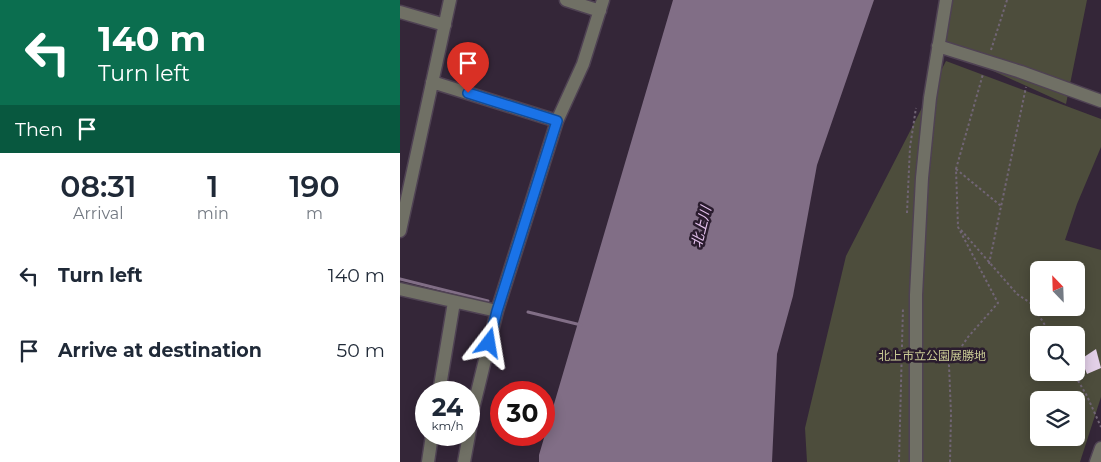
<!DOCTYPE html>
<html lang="en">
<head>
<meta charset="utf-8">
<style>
	body { margin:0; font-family:Montserrat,"Noto Sans JP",sans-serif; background:#f2f2f3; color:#1f2937; height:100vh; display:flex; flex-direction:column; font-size:19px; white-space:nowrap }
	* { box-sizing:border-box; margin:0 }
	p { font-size:16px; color:#747a83 }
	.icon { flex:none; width:28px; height:28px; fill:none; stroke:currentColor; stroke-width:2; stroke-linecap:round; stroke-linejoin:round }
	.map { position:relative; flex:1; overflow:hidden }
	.side { display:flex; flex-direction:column; background:#fff; width:400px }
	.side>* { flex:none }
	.banner { background:#0b6e4f; color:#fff; overflow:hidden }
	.needle { width:32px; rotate:337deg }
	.buttons { position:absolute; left:630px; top:261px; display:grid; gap:10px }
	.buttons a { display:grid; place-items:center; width:55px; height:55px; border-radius:8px; background:#fff; box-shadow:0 2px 12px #0003; font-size:25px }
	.speed { position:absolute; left:15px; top:381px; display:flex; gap:10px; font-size:25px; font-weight:700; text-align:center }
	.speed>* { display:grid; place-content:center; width:65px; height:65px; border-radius:50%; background:#fff; box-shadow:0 2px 12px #0003; line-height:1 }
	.speed small { font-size:12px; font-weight:400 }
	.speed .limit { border:8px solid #d22; background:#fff; color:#111 }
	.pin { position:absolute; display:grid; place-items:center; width:42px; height:42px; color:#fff; margin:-51px -21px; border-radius:50% 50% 50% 0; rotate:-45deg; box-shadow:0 0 5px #0007 }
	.pin .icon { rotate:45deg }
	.me { position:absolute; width:55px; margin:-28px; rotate:14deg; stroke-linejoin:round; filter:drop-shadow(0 0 4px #0008) }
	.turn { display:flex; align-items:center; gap:18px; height:105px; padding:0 15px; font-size:22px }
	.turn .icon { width:65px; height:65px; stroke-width:2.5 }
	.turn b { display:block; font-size:35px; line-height:42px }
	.then { display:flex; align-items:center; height:48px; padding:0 15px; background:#0003; gap:10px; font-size:19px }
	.eta { display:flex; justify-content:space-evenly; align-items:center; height:85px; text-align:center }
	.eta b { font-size:30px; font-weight:600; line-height:35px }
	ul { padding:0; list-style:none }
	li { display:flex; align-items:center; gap:15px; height:75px; padding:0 15px }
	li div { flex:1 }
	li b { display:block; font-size:19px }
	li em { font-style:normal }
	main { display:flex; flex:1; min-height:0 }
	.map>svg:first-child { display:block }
	.green { fill:#4d4d3c; fill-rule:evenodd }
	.water { fill:#816e86 }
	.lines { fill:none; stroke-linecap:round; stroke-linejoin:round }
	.stream { stroke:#816e86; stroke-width:3 }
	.building { fill:#e3d0e8 }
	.minor-casing { stroke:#4f4253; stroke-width:15 }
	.path { stroke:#716575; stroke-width:2; stroke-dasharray:2.5 2.5; stroke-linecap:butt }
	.minor { stroke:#707065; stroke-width:12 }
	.route-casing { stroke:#114b97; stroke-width:12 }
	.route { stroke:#1a73e8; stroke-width:9 }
	.labels { text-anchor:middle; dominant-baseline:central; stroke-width:5; stroke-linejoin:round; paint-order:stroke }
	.park-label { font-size:12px; fill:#cacb95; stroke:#2a1c2e }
	.water-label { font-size:14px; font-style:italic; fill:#e7c4f0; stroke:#2a1c2e }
</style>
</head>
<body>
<main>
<section class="side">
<div class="banner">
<div class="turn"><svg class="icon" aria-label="left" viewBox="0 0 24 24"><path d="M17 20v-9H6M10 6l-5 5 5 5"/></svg><div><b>140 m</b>Turn left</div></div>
<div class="then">Then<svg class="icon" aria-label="arrive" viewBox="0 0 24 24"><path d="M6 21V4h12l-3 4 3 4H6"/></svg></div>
</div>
<div class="eta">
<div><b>08:31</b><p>Arrival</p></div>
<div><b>1</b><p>min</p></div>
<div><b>190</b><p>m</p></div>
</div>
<ul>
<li><svg class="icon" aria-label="left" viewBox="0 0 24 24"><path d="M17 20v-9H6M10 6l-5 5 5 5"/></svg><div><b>Turn left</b></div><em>140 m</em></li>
<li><svg class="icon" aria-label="arrive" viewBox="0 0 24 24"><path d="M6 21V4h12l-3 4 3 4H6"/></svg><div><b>Arrive at destination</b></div><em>50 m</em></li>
</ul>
</section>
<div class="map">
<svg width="701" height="462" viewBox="0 0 701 462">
	<rect width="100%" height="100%" fill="#342638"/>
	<path class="green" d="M 551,0 L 687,0 L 666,104 L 538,46 Z
		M 546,61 L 701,119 L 701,147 L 677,204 L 665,240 L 701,250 L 701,397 L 680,462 L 407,462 L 405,428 L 446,256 ZM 639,270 L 676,270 L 676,308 L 639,308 ZM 639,335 L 676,335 L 676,372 L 639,372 ZM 639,400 L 676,400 L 676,438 L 639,438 Z"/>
	<path class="water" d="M 273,0 L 474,0 L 417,165 L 393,296 L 377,354 L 372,462 L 139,462 L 139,455 Z"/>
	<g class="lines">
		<path class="stream" d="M 0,279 L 88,301
			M 128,312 L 181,325"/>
	</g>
	<path class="building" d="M 696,349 L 701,368 L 687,374 L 681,359 Z"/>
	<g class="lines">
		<g class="minor-casing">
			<path id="minor" d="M 166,0 L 200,11
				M 0,12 L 45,25
				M 538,46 L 621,72 L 701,101
				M 32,82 L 157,121
				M 0,231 L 50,0
				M 0,289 L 97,311
				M 39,392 L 54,302
				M 69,435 L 73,409 L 97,311 L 157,121 L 183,64 L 203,0
				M 28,462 L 32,435
				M 64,462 L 69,435
				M 516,462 L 516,295 L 522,178 L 530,98 L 546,0
				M 696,462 L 701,448"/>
		</g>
		<path class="path" d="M 591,50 L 607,0
			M 556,169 L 601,206
			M 507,213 L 510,147 L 516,108
			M 561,230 L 617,294 L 632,304 L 651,335
			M 589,264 L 626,87
			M 673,372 L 687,396 L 701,427
			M 499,462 L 503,307
			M 550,462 L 551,414 L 549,365 L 568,337 L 598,303 L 558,227 L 556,169 L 583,74"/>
		<use href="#minor" class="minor"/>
	</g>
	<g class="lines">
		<g class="route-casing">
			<path id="route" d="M 68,93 L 157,121 L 97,311 L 89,343"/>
		</g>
		<use href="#route" class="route"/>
	</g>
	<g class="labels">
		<g class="park-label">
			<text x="532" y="355">北上市立公園展勝地</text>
		</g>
		<g class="water-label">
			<text transform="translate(301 227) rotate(-76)">北上川</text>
		</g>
	</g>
</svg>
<div class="buttons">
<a><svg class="needle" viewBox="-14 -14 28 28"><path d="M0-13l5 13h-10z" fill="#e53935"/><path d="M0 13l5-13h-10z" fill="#747a83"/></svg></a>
<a><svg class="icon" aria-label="search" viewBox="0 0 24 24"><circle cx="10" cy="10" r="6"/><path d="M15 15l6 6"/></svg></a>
<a><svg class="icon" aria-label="layers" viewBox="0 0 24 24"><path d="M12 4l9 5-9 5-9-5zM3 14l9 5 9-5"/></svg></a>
</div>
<div class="speed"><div>24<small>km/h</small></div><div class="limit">30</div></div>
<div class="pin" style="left:68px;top:93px;background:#d93025"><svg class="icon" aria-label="arrive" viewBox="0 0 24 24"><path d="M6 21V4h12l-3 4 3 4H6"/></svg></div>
<svg class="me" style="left:89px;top:343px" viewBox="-20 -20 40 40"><path d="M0-17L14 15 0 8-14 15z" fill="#1a73e8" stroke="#fff" stroke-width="4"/></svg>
</div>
</main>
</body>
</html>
